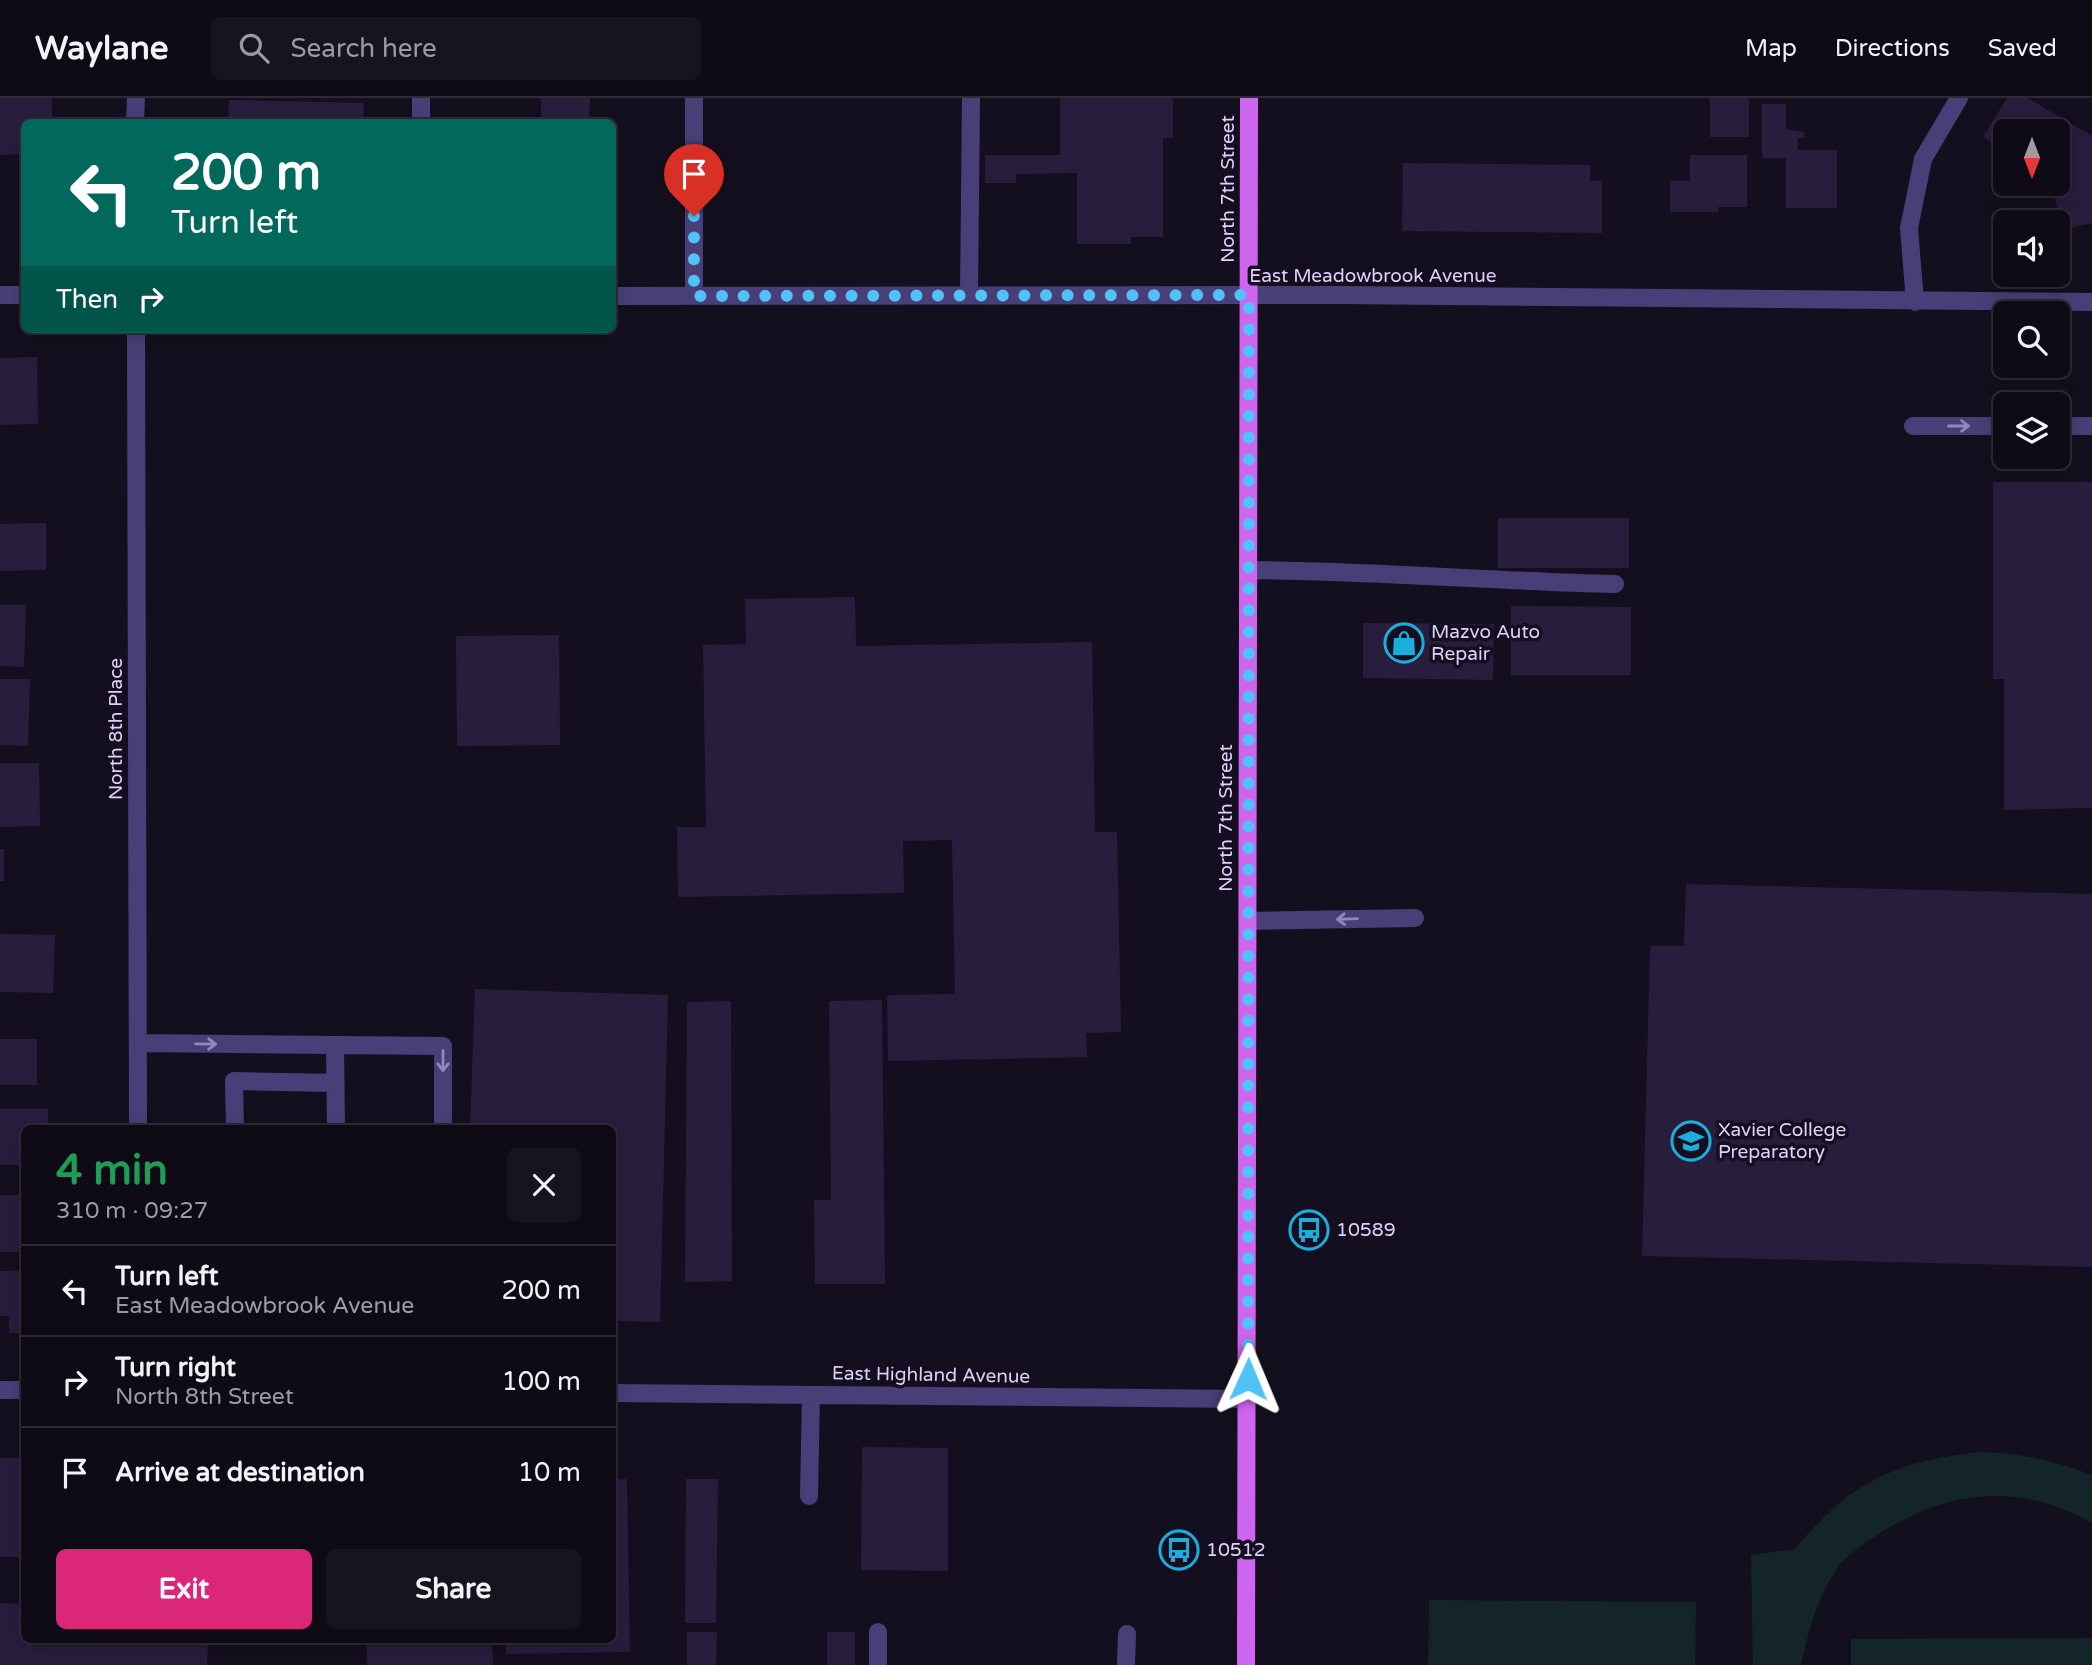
<!DOCTYPE html>
<html lang="en">
<head>
<meta charset="utf-8">
<style>
	body { margin:0; font-family:"Varela Round",sans-serif; background:#18141f; color:#f1f3f6; height:100vh; display:flex; flex-direction:column; font-size:26px; white-space:nowrap }
	* { box-sizing:border-box; margin:0 }
	p { font-size:23px; color:#9b9ba1 }
	.icon { flex:none; width:38px; height:38px; fill:none; stroke:currentColor; stroke-width:2; stroke-linecap:round; stroke-linejoin:round }
	.map { position:relative; flex:1; overflow:hidden }
	.details { position:absolute; left:21px; top:1027px; width:595px; height:518px; display:flex; flex-direction:column; background:#0f0b16; border-radius:10px; box-shadow:0 4px 18px #0003,0 0 0 2px #2f2b35 }
	.details>* { flex:none }
	.guide { position:absolute; left:21px; top:21px; width:595px; height:214px; border-radius:10px; box-shadow:0 4px 18px #0003,0 0 0 2px #2f2b35; background:#00695c; color:#fff; overflow:hidden }
	.needle { width:46px; rotate:180deg }
	.buttons { position:absolute; left:1993px; top:21px; display:grid; gap:14px }
	.buttons a { display:grid; place-items:center; width:77px; height:77px; border-radius:10px; background:#0f0b16; box-shadow:0 4px 18px #0003,0 0 0 2px #2f2b35; font-size:35px }
	.pin { position:absolute; display:grid; place-items:center; width:60px; height:60px; color:#fff; margin:-72px -30px; border-radius:50% 50% 50% 0; rotate:-45deg; box-shadow:0 0 7px #0007 }
	.pin .icon { rotate:45deg }
	.me { position:absolute; width:77px; margin:-38px; rotate:1deg; stroke-linejoin:round; filter:drop-shadow(0 0 5px #0008) }
	.turn { display:flex; align-items:center; gap:24px; height:147px; padding:0 35px; font-size:32px }
	.turn .icon { width:91px; height:91px; stroke-width:2.5 }
	.turn b { display:block; font-size:49px; line-height:60px }
	.then { display:flex; align-items:center; height:66px; padding:0 35px; background:#0003; gap:14px; font-size:26px }
	.round { display:grid; place-items:center; flex:none; width:74px; height:74px; border-radius:10px; background:#18141f }
	.headline { display:flex; align-items:center; justify-content:space-between; height:119px; padding:0 35px }
	h1 { font-size:42px; font-weight:800; line-height:52px; color:#1e9e55 }
	.action { display:flex; gap:14px; margin-top:auto; padding:14px 35px }
	.action a { flex:1; height:80px; border-radius:10px; background:#db2777; color:#fff; font-size:28px; font-weight:800; line-height:80px; text-align:center }
	.action a+a { background:#18141f; color:#f1f3f6 }
	ul { padding:0; list-style:none }
	li { display:flex; align-items:center; gap:21px; height:91px; padding:0 35px; border-top:2px solid #2f2b35 }
	li div { flex:1 }
	li b { display:block; font-size:26px }
	li em { font-style:normal }
	header { display:flex; align-items:center; gap:42px; box-sizing:border-box; height:98px; padding:0 35px; background:#0f0b16; border-bottom:2px solid #2f2b35 }
	header strong { font-size:33px }
	nav { display:flex; gap:38px; margin-inline-start:auto; font-size:24px }
	.search { width:490px; height:63px; background:#18141f; display:flex; align-items:center; gap:18px; box-sizing:border-box; padding:0 24px; border-radius:10px; color:#9b9ba1; font-size:26px }
	.map>svg:first-child { display:block }
	.green { fill:#132528 }
	.building { fill:#281d3d }
	.lines { fill:none; stroke-linecap:round; stroke-linejoin:round }
	.minor { stroke:#493f78; stroke-width:18 }
	.major { stroke:#ce65ee; stroke-width:18 }
	.oneway { stroke:#9288b9 }
	.route { stroke:#4fc3f7; stroke-width:12; stroke-dasharray:0 21.6 }
	.labels { text-anchor:middle; dominant-baseline:central; stroke-width:7; stroke-linejoin:round; paint-order:stroke }
	.street-label { font-size:19px; fill:#dcd1fa; stroke:#140f1e }
	.poi-label { font-size:19px; fill:#dcd1fa; stroke:#140f1e; text-anchor:start }
</style>
</head>
<body>
<header>
<strong>Waylane</strong>
<div class="search"><svg class="icon" aria-label="search" viewBox="0 0 24 24"><circle cx="10" cy="10" r="6"/><path d="M15 15l6 6"/></svg>Search here</div>
<nav><a>Map</a><a>Directions</a><a>Saved</a></nav>
</header>
<div class="map">
<svg width="2092" height="1567" viewBox="0 0 2092 1567">
	<rect width="100%" height="100%" fill="#140f1e"/>
	<path class="green" d="M 1978,1354 C 2019,1355 2054,1362 2092,1377 L 2092,1425 C 2022,1385 1952,1391 1885,1432 C 1868,1443 1847,1455 1836,1472 C 1817,1501 1808,1534 1801,1567 L 1753,1567 L 1751,1457 L 1795,1451 C 1849,1385 1893,1364 1978,1354 Z
		M 1429,1502 L 1696,1504 L 1695,1567 L 1428,1567 Z
		M 2092,1540 L 2092,1567 L 1851,1567 L 1851,1541 Z"/>
	<path class="building" d="M 0,0 L 52,0 L 52,24 L 24,24 L 24,56 L 0,57 Z
		M 541,0 L 590,0 L 589,24 L 541,24 Z
		M 1060,0 L 1173,0 L 1173,40 L 1163,40 L 1163,139 L 1131,139 L 1131,146 L 1077,146 L 1077,75 L 1016,76 L 1016,85 L 985,85 L 985,57 L 1060,57 Z
		M 1710,0 L 1749,0 L 1749,39 L 1710,39 Z
		M 2007,0 L 2028,0 L 2092,38 L 2092,125 L 2063,132 L 2051,86 L 2058,86 L 2058,33 L 2006,33 L 2006,53 L 1983,39 Z
		M 229,2 L 364,5 L 363,24 L 228,24 Z
		M 1762,6 L 1786,6 L 1786,31 L 1804,34 L 1804,40 L 1798,40 L 1798,52 L 1837,52 L 1837,110 L 1786,110 L 1786,60 L 1762,60 Z
		M 1690,57 L 1747,57 L 1747,109 L 1718,109 L 1718,114 L 1670,114 L 1670,83 L 1690,83 Z
		M 1403,65 L 1590,67 L 1590,83 L 1602,83 L 1602,135 L 1402,133 Z
		M 37,259 L 38,326 L 0,327 L 0,260 Z
		M 1993,384 L 2092,384 L 2092,710 L 2004,712 L 2004,581 L 1993,581 Z
		M 1498,420 L 1629,420 L 1629,470 L 1498,470 Z
		M 46,425 L 46,472 L 0,473 L 0,426 Z
		M 855,499 L 856,548 L 1092,544 L 1095,734 L 1117,734 L 1121,934 L 1086,935 L 1087,959 L 888,963 L 887,897 L 955,896 L 952,742 L 903,743 L 904,795 L 678,799 L 677,729 L 706,729 L 703,547 L 746,546 L 745,501 Z
		M 0,507 L 26,507 L 24,569 L 0,568 Z
		M 1511,508 L 1631,509 L 1631,577 L 1511,577 Z
		M 1363,525 L 1494,526 L 1493,582 L 1363,580 Z
		M 559,537 L 560,647 L 457,648 L 456,538 Z
		M 0,581 L 30,581 L 28,648 L 0,647 Z
		M 0,665 L 39,665 L 40,728 L 0,729 Z
		M 0,751 L 4,751 L 4,783 L 0,783 Z
		M 1686,786 L 2092,796 L 2092,1169 L 1642,1158 L 1650,848 L 1684,848 Z
		M 0,836 L 55,837 L 53,895 L 0,894 Z
		M 475,891 L 668,897 L 660,1224 L 612,1223 L 612,1031 L 470,1031 Z
		M 882,902 L 885,1186 L 815,1186 L 814,1102 L 831,1102 L 829,903 Z
		M 731,903 L 732,1183 L 685,1184 L 687,904 Z
		M 0,941 L 37,941 L 37,987 L 0,987 Z
		M 0,1011 L 48,1011 L 48,1031 L 24,1031 L 24,1067 L 0,1067 Z
		M 0,1097 L 24,1097 L 24,1154 L 0,1154 Z
		M 0,1173 L 24,1173 L 24,1236 L 9,1235 L 9,1218 L 0,1218 Z
		M 862,1349 L 948,1350 L 948,1473 L 861,1472 Z
		M 0,1360 L 24,1360 L 24,1459 L 0,1459 Z
		M 627,1381 L 630,1554 L 506,1556 L 506,1542 L 612,1542 L 612,1382 Z
		M 686,1381 L 718,1381 L 716,1525 L 685,1525 Z
		M 0,1505 L 24,1506 L 24,1542 L 208,1542 L 207,1567 L 0,1567 Z
		M 687,1534 L 717,1534 L 716,1567 L 687,1567 Z
		M 827,1534 L 855,1534 L 855,1567 L 827,1567 Z
		M 367,1542 L 492,1542 L 493,1567 L 367,1567 Z"/>
	<g class="lines">
		<path class="minor" d="M 421,0 L 421,24
			M 694,0 L 694,198
			M 135,24 L 136,0
			M 0,197 L 24,197
			M 612,198 L 1339,197 L 2092,204
			M 969,198 L 971,0
			M 1915,204 L 1909,130 L 1923,61 L 1959,0
			M 136,231 L 138,1031
			M 1913,328 L 2006,328
			M 2058,328 L 2092,328
			M 1248,472 C 1371,473 1492,483 1615,486
			M 1248,823 L 1415,820
			M 138,945 L 443,948 L 443,1031
			M 335,947 L 336,1031
			M 235,1031 L 234,983 L 335,985
			M 0,1292 L 24,1292
			M 612,1295 L 1248,1301
			M 809,1398 L 811,1297
			M 878,1534 L 878,1567
			M 1126,1567 L 1127,1536"/>
		<path class="major" d="M 1246,1567 L 1249,0"/>
	</g>
	<defs><path id="oneway-shaft" d="M-6 0H5M1.5-3L5.5 0L1.5 3" fill="none" stroke-width="1.6" stroke-linecap="round" stroke-linejoin="round" transform="scale(1.75)"/></defs>
	<g class="oneway">
		<use href="#oneway-shaft" transform="translate(1959 328)"/>
		<use href="#oneway-shaft" transform="translate(1347 821) rotate(178)"/>
		<use href="#oneway-shaft" transform="translate(206 946) rotate(1)"/>
		<use href="#oneway-shaft" transform="translate(443 963) rotate(90)"/>
	</g>
	<g class="lines">
		<path class="route" d="M 694,118 L 694,198 L 1249,197 L 1248,1281"/>
	</g>
	<defs>
		<g id="shop-ring" transform="scale(2.0125)"><circle r="9.5" fill="#140f1e" stroke="#19aede" stroke-width="1.5"/><path d="M-5-2.5h2.3a2.7 3.5 0 0 1 5.4 0H5L5.5 6h-11ZM-1.5-2.5h3a1.5 2.3 0 0 0-3 0Z" fill="#19aede"/></g>
		<g id="school-ring" transform="scale(2.0125)"><circle r="9.5" fill="#140f1e" stroke="#19aede" stroke-width="1.5"/><path d="M0-5L7-2L0 1L-7-2ZM-4 1L0 2.5L4 1V4Q0 6-4 4Z" fill="#19aede"/></g>
		<g id="bus-ring" transform="scale(2.0125)"><circle r="9.5" fill="#140f1e" stroke="#19aede" stroke-width="1.5"/><path d="M-5-6H5V4H4V6H2V4H-2V6H-4V4H-5ZM-3.5-4V0h7V-4ZM-3.5 1.2v1.5H-2V1.2ZM2 1.2v1.5H3.5V1.2Z" fill="#19aede"/></g>
	</defs>
	<g fill-rule="evenodd">
		<use href="#shop-ring" x="1404" y="545"/>
		<use href="#school-ring" x="1691" y="1043"/>
		<use href="#bus-ring" x="1309" y="1132"/>
		<use href="#bus-ring" x="1179" y="1452"/>
	</g>
	<g class="labels">
		<g class="street-label">
			<text transform="translate(1228 91) rotate(-90)">North 7th Street</text>
			<text x="1373" y="178">East Meadowbrook Avenue</text>
			<text transform="translate(116 631) rotate(-90)">North 8th Place</text>
			<text transform="translate(1226 720) rotate(-90)">North 7th Street</text>
			<text transform="translate(931 1277) rotate(1)">East Highland Avenue</text>
		</g>
		<g class="poi-label">
			<text x="1431" y="534">Mazvo Auto<tspan x="1431" dy="22">Repair</tspan></text>
			<text x="1718" y="1032">Xavier College<tspan x="1718" dy="22">Preparatory</tspan></text>
			<text x="1336" y="1132">10589</text>
			<text x="1206" y="1452">10512</text>
		</g>
	</g>
</svg>
<div class="buttons">
<a><svg class="needle" viewBox="-14 -14 28 28"><path d="M0-13l5 13h-10z" fill="#e53935"/><path d="M0 13l5-13h-10z" fill="#9b9ba1"/></svg></a>
<a><svg class="icon" aria-label="sound" viewBox="0 0 24 24"><path d="M4 9h4l5-4v14l-5-4H4zM17 9q2 3 0 6"/></svg></a>
<a><svg class="icon" aria-label="search" viewBox="0 0 24 24"><circle cx="10" cy="10" r="6"/><path d="M15 15l6 6"/></svg></a>
<a><svg class="icon" aria-label="layers" viewBox="0 0 24 24"><path d="M12 4l9 5-9 5-9-5zM3 14l9 5 9-5"/></svg></a>
</div>
<div class="pin" style="left:694px;top:118px;background:#d93025"><svg class="icon" aria-label="arrive" viewBox="0 0 24 24"><path d="M6 21V4h12l-3 4 3 4H6"/></svg></div>
<svg class="me" style="left:1248px;top:1281px" viewBox="-20 -20 40 40"><path d="M0-17L14 15 0 8-14 15z" fill="#4fc3f7" stroke="#fff" stroke-width="4"/></svg>
<div class="guide">
<div class="turn"><svg class="icon" aria-label="left" viewBox="0 0 24 24"><path d="M17 20v-9H6M10 6l-5 5 5 5"/></svg><div><b>200 m</b>Turn left</div></div>
<div class="then">Then<svg class="icon" aria-label="right" viewBox="0 0 24 24"><path d="M7 20v-9h11M14 6l5 5-5 5"/></svg></div>
</div>
<section class="details">
<div class="headline"><div><h1>4 min</h1><p>310 m · 09:27</p></div><a class="round"><svg class="icon" aria-label="close" viewBox="0 0 24 24"><path d="M6 6l12 12M18 6L6 18"/></svg></a></div>
<ul>
<li><svg class="icon" aria-label="left" viewBox="0 0 24 24"><path d="M17 20v-9H6M10 6l-5 5 5 5"/></svg><div><b>Turn left</b><p>East Meadowbrook Avenue</p></div><em>200 m</em></li>
<li><svg class="icon" aria-label="right" viewBox="0 0 24 24"><path d="M7 20v-9h11M14 6l5 5-5 5"/></svg><div><b>Turn right</b><p>North 8th Street</p></div><em>100 m</em></li>
<li><svg class="icon" aria-label="arrive" viewBox="0 0 24 24"><path d="M6 21V4h12l-3 4 3 4H6"/></svg><div><b>Arrive at destination</b></div><em>10 m</em></li>
</ul>
<div class="action"><a>Exit</a><a>Share</a></div>
</section>
</div>
</body>
</html>
